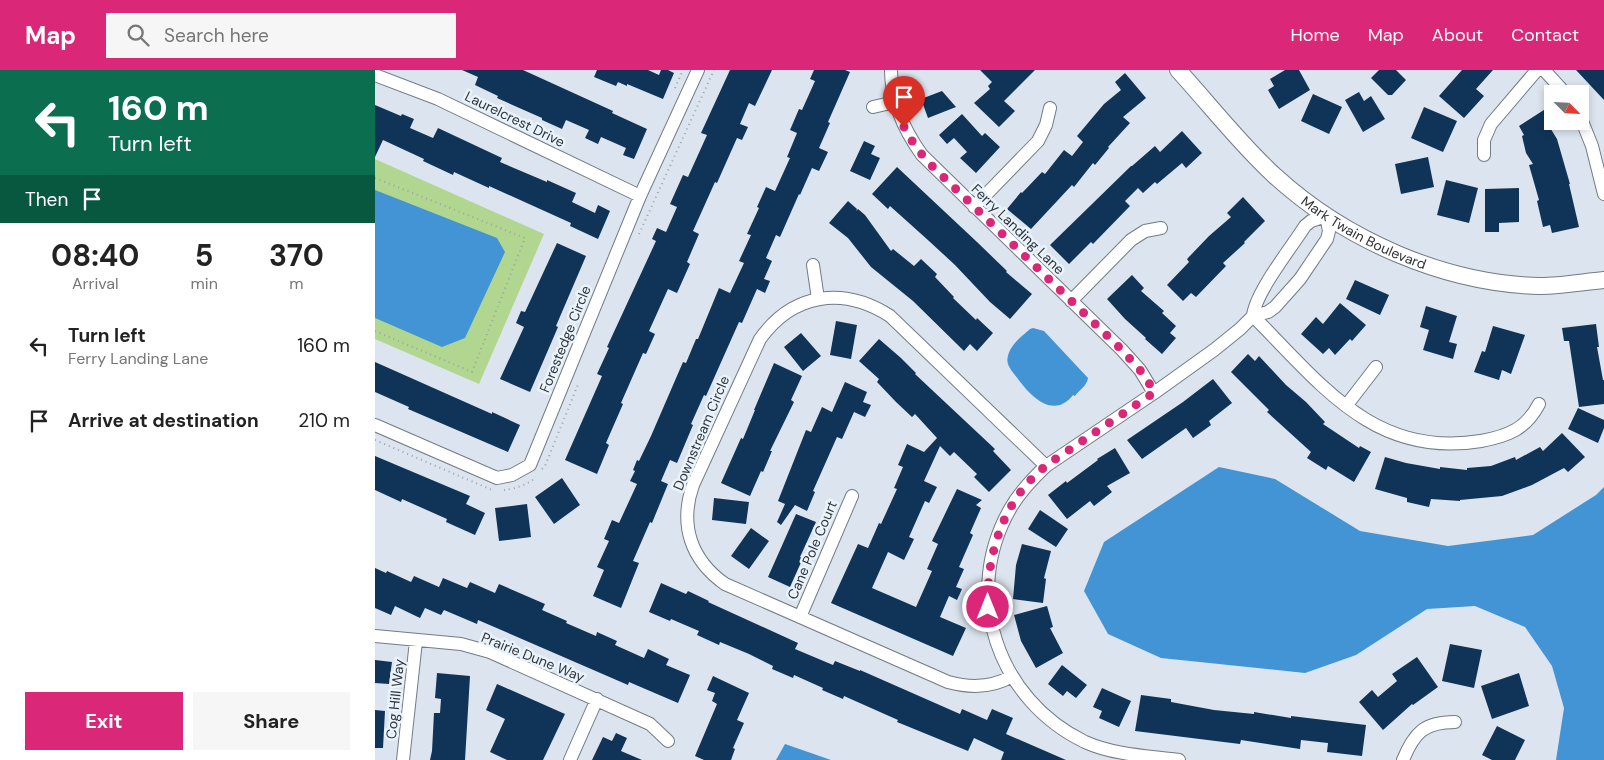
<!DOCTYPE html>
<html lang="en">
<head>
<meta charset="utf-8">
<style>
	body { margin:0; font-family:"DM Sans",sans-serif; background:#f6f6f6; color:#222; height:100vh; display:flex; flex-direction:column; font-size:19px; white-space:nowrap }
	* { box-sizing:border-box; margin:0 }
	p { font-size:16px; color:#767676 }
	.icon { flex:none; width:28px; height:28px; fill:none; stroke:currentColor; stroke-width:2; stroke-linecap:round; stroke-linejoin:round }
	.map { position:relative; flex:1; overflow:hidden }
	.panel { display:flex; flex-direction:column; background:#fff; width:375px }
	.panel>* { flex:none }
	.guide { background:#0b6e4f; color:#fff; overflow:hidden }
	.needle { width:32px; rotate:114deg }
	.buttons { position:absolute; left:1169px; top:15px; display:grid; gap:10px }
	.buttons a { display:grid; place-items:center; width:45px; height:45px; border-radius:0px; background:#fff; box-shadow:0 2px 8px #0003; font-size:25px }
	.pin { position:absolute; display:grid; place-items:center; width:42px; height:42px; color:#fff; margin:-51px -21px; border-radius:50% 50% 50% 0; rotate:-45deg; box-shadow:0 0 5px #0007 }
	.pin .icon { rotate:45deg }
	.me { position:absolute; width:55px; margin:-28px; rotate:0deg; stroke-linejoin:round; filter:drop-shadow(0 0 4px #0008) }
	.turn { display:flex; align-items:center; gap:18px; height:105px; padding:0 25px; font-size:22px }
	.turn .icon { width:65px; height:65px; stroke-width:2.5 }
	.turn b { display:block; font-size:35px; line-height:42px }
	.then { display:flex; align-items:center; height:48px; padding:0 25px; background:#0003; gap:10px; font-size:19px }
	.eta { display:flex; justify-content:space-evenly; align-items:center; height:85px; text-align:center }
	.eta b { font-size:30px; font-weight:700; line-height:35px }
	.button { display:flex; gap:10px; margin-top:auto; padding:10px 25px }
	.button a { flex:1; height:58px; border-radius:0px; background:#db2777; color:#fff; font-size:20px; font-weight:700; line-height:58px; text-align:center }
	.button a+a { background:#f6f6f6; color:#222 }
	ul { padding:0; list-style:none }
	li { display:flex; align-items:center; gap:15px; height:75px; padding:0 25px }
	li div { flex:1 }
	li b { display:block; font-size:19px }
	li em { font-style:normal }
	header { display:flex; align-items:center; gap:30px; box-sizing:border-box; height:70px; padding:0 25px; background:#db2777; color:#fff }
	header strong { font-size:24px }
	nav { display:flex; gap:28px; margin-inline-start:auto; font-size:18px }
	.search { width:350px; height:45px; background:#f6f6f6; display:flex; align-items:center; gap:12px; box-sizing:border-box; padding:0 18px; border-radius:0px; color:#767676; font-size:19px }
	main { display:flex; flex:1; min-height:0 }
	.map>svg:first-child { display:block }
	.green { fill:#b0d690 }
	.water { fill:#4394d4 }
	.building { fill:#103457 }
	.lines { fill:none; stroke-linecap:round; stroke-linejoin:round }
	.minor-casing { stroke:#737b84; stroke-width:14 }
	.tertiary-casing { stroke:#737b84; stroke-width:18 }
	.path { stroke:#9ca2aa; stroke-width:2; stroke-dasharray:1 4; stroke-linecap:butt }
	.minor { stroke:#fff; stroke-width:12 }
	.tertiary { stroke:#fff; stroke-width:16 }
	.route { stroke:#db2777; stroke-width:9; stroke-dasharray:0 16.2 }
	.labels { text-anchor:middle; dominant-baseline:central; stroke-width:5; stroke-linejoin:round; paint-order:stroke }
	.street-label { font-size:14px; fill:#313438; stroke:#e9f3fc }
</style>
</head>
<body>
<header>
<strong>Map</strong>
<div class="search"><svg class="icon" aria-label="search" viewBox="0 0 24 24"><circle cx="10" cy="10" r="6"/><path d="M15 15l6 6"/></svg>Search here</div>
<nav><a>Home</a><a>Map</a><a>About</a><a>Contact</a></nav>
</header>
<main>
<section class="panel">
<div class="guide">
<div class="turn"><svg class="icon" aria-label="left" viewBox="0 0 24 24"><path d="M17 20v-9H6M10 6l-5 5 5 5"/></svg><div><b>160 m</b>Turn left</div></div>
<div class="then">Then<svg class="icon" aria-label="arrive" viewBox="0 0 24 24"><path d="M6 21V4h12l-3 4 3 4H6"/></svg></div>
</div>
<div class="eta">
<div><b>08:40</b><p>Arrival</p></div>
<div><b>5</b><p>min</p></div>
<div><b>370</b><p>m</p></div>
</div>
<ul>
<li><svg class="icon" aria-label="left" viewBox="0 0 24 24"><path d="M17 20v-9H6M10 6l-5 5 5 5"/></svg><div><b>Turn left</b><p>Ferry Landing Lane</p></div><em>160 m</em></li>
<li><svg class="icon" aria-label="arrive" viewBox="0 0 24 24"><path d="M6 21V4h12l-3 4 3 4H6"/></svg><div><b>Arrive at destination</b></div><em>210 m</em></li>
</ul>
<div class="button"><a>Exit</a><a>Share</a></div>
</section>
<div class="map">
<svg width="1229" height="690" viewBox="0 0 1229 690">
	<rect width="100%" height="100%" fill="#dce5ef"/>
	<path class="green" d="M 0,89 L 169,164 L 104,314 L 0,269 Z"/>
	<path class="water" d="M 0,120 L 122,168 L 130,182 L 90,268 L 67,277 L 0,248 Z
		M 658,258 L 669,261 L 713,308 C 712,316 704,320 700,326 L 698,325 C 679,349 657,328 643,309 C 638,302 630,295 633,286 C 635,275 647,266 655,259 Z
		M 844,397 L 900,409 L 985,461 L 1073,476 L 1158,465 L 1221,425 L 1229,417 L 1229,690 L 1181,690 L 1189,638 L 1177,596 L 1150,557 L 1100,536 L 1052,539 L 981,585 L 930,603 L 786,588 L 733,564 L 709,521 L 729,472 Z
		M 410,674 L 456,690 L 401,690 Z"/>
	<path class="building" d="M 87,0 L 148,0 L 238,41 L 237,43 L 272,59 L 259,89 L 248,85 L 251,78 L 226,67 L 223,74 L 210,68 L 214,60 L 191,50 L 187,59 L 167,50 L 167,48 L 122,28 L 123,26 L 100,15 L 103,7 Z
		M 222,0 L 273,0 L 284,5 L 286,0 L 293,0 L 299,3 L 288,29 L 252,14 L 252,16 L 243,12 L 241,16 L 219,7 Z
		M 355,0 L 397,0 L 380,36 L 374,33 L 365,54 L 373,57 L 367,70 L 362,68 L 342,113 L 340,112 L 318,161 L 324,164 L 312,192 L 315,194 L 302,223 L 293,219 L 274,261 L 280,264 L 271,284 L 268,283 L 246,333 L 248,334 L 231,373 L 234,375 L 222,404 L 190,390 L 227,306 L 222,304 L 234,278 L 232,277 L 281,171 L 277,169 L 282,158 L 291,162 L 302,137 L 295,134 L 308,105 L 313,107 L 332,65 L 326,63 Z
		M 439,0 L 470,0 L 475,2 L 453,52 L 455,53 L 444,78 L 453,82 L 444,101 L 437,98 L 425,125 L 424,124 L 405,167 L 401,165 L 391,188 L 397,191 L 389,209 L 395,211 L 390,223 L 382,219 L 367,253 L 364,252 L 331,326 L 329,325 L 316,354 L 318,355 L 302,393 L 295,390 L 286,411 L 293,414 L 277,453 L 275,452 L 258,491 L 264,493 L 246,538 L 218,526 L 229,500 L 222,497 L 234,471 L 229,469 L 237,450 L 244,453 L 262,414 L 255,411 L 260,401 L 258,400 L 262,390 L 264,391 L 276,366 L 308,292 L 311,293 L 321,269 L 323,269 L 344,218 L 355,223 L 369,193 L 364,191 L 376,165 L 372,164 L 384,138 L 382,137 L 391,117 L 400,121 L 415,88 L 412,87 L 422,63 L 415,60 L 424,39 L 427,40 L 440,11 L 435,9 Z
		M 605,0 L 660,0 L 629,31 L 640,41 L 624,57 L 599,33 L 615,19 L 613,16 L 617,12 Z
		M 910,0 L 924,0 L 935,20 L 904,39 L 893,20 L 899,16 L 895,9 Z
		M 1004,0 L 1021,0 L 1031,10 L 1017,25 L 1013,25 L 996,8 Z
		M 1087,0 L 1118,0 L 1101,19 L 1109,26 L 1089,48 L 1064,26 Z
		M 1201,0 L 1229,0 L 1229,30 Z
		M 750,3 L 771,28 L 748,47 L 755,53 L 733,77 L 734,78 L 720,95 L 718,93 L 699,117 L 697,115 L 656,159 L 632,139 L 646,122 L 647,123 L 667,102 L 670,104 L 689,80 L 697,86 L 708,72 L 702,66 L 729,34 L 746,20 L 740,12 Z
		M 567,21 L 581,37 L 553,48 L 546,29 Z
		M 984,22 L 989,31 L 996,26 L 1010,49 L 988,62 L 970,30 Z
		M 938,24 L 967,37 L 954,64 L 926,51 Z
		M 0,35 L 26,46 L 27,44 L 39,49 L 35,58 L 58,68 L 63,58 L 127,88 L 125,92 L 172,112 L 172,110 L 201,123 L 197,132 L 220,143 L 223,135 L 235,141 L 223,169 L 195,156 L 196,153 L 114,116 L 114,118 L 79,102 L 78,105 L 48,91 L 49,89 L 8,70 L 0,87 Z
		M 1049,37 L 1082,51 L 1068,82 L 1036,68 Z
		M 1172,38 L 1178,46 L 1178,51 L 1180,51 L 1174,56 L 1182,69 L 1195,114 L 1194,114 L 1204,157 L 1177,163 L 1175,155 L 1168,157 L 1162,131 L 1164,130 L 1154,95 L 1158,94 L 1151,83 L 1147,66 L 1149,65 L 1144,56 Z
		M 587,44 L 607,66 L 610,63 L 625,77 L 601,103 L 585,88 L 592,82 L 579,68 L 572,74 L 564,65 Z
		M 807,61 L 827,83 L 811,98 L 807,93 L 782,114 L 780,112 L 768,123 L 763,118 L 750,131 L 755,136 L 718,174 L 716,172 L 694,194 L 675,175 L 756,96 L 757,96 L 780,76 L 785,82 Z
		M 489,71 L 500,76 L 496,84 L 505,88 L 495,110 L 475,101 Z
		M 1053,87 L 1059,117 L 1026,124 L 1020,94 Z
		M 522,97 L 602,172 L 632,201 L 631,202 L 657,224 L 635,249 L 615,232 L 580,195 L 554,171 L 515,136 L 513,139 L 497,124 Z
		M 1071,110 L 1103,118 L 1094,153 L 1062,145 Z
		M 1144,118 L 1144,152 L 1124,153 L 1124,162 L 1110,162 L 1110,119 Z
		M 868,127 L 890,151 L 869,172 L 870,173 L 848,193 L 851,196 L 821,227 L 816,223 L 808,231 L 792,215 L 814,192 L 812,189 L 834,166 L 856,147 L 852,143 Z
		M 473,131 L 482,139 L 481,141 L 483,139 L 490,145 L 516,181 L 518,179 L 539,196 L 546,189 L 562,204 L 560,207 L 579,227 L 578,228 L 601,250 L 602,248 L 618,263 L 602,281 L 595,274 L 589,281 L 538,231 L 496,197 L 473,168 L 454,153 Z
		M 182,173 L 211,186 L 181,256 L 183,257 L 155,322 L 125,309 L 149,257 L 141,253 L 146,241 L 150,242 Z
		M 757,205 L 769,218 L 766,221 L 789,241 L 787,243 L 801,256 L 795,263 L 801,268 L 787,284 L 770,269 L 771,268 L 750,249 L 732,229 Z
		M 980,210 L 1014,225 L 1005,245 L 971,229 Z
		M 965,233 L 991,255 L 977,271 L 975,269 L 960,285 L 954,278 L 948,284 L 926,264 L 941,247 L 948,254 Z
		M 1051,236 L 1082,246 L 1074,272 L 1082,274 L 1078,289 L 1048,280 L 1054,260 L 1045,257 Z
		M 461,251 L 482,255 L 476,289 L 455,285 Z
		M 1221,254 L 1224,277 L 1222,277 L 1228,310 L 1229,310 L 1229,334 L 1204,337 L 1194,271 L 1189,271 L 1187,258 Z
		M 1118,256 L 1150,265 L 1136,304 L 1127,300 L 1124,310 L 1099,302 L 1107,281 L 1110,282 Z
		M 426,263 L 446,286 L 428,301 L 409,277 Z
		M 504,269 L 526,288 L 541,303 L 540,304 L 620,379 L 618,381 L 636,400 L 614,422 L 599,407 L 602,404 L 579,382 L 575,386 L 565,376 L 549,411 L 562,417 L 554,433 L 550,431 L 534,467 L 539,469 L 529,490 L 513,482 L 497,518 L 541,537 L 557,501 L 552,499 L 563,474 L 557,471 L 582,419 L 607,430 L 601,435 L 606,438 L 595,463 L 598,465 L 584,497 L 589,499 L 581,517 L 587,519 L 582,530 L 574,526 L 565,547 L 591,558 L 578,586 L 456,533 L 483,474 L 493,478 L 504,453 L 506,454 L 522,419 L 519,418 L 528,397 L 523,395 L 532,374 L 549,382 L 562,368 L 540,344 L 537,347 L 521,332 L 502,312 L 504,309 L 484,291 Z
		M 873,284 L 880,291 L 884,286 L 911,315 L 931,332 L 950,352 L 948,354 L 984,378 L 985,376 L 996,382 L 979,412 L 953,396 L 951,400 L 932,388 L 936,382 L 892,342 L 894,340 L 856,302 Z
		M 0,292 L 117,344 L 117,342 L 145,355 L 133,382 L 33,339 L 34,337 L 0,322 Z
		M 399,293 L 427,306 L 416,330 L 419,332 L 395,381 L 397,381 L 388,402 L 386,401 L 375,426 L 346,413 L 366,368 L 368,369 L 380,340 L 379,340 Z
		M 838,309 L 857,333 L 834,351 L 836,355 L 818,368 L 811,358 L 767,389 L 752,370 L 808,332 Z
		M 470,312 L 492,322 L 488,332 L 496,335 L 490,347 L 479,342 L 467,369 L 462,367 L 438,421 L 440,422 L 432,441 L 420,435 L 406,455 L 402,452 L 410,434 L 403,431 L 431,360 L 436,362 L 447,337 L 457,342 Z
		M 1203,338 L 1229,350 L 1229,358 L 1223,373 L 1193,359 Z
		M 1187,363 L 1210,387 L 1193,402 L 1189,398 L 1157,415 L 1127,426 L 1085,430 L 1085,431 L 1056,429 L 1054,437 L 1032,432 L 1032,428 L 1000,419 L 1010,387 L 1031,393 L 1065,399 L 1065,397 L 1092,400 L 1092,398 L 1116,396 L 1140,387 L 1141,390 L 1165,377 L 1168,381 Z
		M 740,378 L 755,403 L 732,416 L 737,422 L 719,436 L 715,431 L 692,449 L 673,425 L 691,411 L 692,413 L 723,390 L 722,389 Z
		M 0,386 L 95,426 L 91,434 L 110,443 L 100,465 L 71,452 L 72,449 L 27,429 L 26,432 L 0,420 Z
		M 187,408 L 205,435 L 179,454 L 160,427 Z
		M 339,428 L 374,432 L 371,454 L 337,450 Z
		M 152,434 L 156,467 L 124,471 L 120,438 Z
		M 665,440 L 693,459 L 681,477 L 653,459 Z
		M 421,444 L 441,452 L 425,487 L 428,488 L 415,517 L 393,507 Z
		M 376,458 L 394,471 L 374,499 L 356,486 Z
		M 647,474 L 676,481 L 669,508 L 671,509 L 668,533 L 638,529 L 641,495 Z
		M 0,498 L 11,503 L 12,501 L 36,512 L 39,506 L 64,517 L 68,508 L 92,518 L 95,512 L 120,523 L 124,514 L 170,534 L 167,540 L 192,551 L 191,553 L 221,566 L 222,562 L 242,571 L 240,575 L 269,588 L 273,579 L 294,589 L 291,595 L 315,605 L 303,633 L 254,612 L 253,615 L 103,550 L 102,554 L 69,540 L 66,545 L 50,538 L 45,548 L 20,536 L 16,545 L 0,538 Z
		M 286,513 L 311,524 L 313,521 L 334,531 L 333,532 L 423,573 L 420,579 L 458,595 L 460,591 L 485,601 L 485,600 L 585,644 L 587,639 L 612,650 L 617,639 L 638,648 L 631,664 L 691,690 L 626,690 L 629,682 L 599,668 L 593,681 L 522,652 L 523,650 L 469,626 L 468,629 L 447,620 L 448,618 L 419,605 L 418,608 L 397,599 L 398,596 L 374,584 L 345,572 L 344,575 L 322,565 L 324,561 L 296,549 L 295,551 L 274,542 Z
		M 672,536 L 678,557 L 675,558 L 688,583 L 661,598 L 646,571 L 639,545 Z
		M 1075,574 L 1107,580 L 1099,618 L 1067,611 Z
		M 1042,587 L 1063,617 L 1038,635 L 1037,634 L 1008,660 L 984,632 L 997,620 L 1003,627 L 1022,611 L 1017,604 Z
		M 0,590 L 17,592 L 14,614 L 0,613 Z
		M 687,595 L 712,615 L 701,628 L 692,621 L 688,626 L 673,614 Z
		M 62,603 L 95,606 L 90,690 L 55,690 L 57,681 L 59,643 L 65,643 L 66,629 L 60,628 Z
		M 1144,603 L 1154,636 L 1117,649 L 1106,616 Z
		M 338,606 L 374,623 L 362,650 L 369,653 L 358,678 L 360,679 L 356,690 L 329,690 L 320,686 L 342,634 L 337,631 L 340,623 L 332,620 Z
		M 122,614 L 190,644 L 168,690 L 132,690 L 115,682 L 130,649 L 111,640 Z
		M 727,618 L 756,631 L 744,657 L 724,648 L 727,641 L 718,637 Z
		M 766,625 L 796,629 L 796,632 L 839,640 L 879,644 L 879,642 L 916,648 L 916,646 L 991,655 L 987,686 L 952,682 L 953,673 L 926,670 L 925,679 L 866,670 L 865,674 L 760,661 Z
		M 0,640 L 10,641 L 8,678 L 0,678 Z
		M 1122,656 L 1150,670 L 1140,690 L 1117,690 L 1107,685 Z
		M 241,663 L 252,668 L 246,681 L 267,690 L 217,690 L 228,667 L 237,671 Z"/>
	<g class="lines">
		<g class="minor-casing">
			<path id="minor" d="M 516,0 C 516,32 529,60 547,85 L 747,280 L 765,300 L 779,323
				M 1169,0 L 1191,24
				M 0,5 L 63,29 L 265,126
				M 498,37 L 520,32
				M 1205,46 L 1217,76 L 1229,124
				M 1109,85 L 1109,70 L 1116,54 L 1162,0
				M 599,137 L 663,71 L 671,55 L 675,38
				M 438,195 L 443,229
				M 696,231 L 756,170 L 770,161 L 786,158
				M 878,246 C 945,313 999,389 1106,371 C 1133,366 1151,359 1164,334
				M 971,336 L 1001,297
				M 0,355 L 122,408 L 137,405 L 155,395 L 265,126 L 323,0
				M 425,547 L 477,426
				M 0,566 L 86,574 L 115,582 L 275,654 L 293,671
				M 637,606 C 617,618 595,618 573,612 L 350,514 C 316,490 304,455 318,415 L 385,269 C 418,223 468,216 515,246 L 671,396
				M 28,690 L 41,571
				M 195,690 L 222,629
				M 804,690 C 773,686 739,685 710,672 C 623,630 586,525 635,439 C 644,423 657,409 671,396 L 779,323 L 839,280 L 865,259 L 878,246 L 893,242 L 900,237 L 925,209 L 952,169 L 954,161 L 951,146 L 936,151 L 930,156 C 916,178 880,223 878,246
				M 1028,690 C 1039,663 1049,652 1080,652"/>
		</g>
		<g class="tertiary-casing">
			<g id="tertiary">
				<path id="s1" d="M 803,0 C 835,35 865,74 900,106 C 970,170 1070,214 1165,216 C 1186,216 1208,212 1229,210"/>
			</g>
		</g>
		<path class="path" d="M 300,18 L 308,0
			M 0,108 L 150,168 L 97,302 L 0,261
			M 264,164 L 339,0
			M 0,370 L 117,420
			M 167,399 L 170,396 L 204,312
			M 129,420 C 139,419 155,414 161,407"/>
		<use href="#minor" class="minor"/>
		<use href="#tertiary" class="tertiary"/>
	</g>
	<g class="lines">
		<path class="route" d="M 529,57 L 540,76 L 554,93 L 747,280 L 765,300 L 780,322 C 756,338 733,354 710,369 C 698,378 684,386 672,395 C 629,428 611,484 613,537"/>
	</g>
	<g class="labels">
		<g class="street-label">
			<text transform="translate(140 49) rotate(26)">Laurelcrest Drive</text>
			<text transform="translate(643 159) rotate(44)">Ferry Landing Lane</text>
			<text stroke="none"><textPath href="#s1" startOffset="250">Mark Twain Boulevard</textPath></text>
			<text transform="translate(190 269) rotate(-68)">Forestedge Circle</text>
			<text transform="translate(326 363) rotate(-67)">Downstream Circle</text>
			<text transform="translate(437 480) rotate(-67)">Cane Pole Court</text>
			<text transform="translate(158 587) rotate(22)">Prairie Dune Way</text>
			<text transform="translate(20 629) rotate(-84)">Cog Hill Way</text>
		</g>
	</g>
</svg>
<div class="buttons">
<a><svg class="needle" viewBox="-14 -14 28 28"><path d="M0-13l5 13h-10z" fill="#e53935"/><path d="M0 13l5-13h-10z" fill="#767676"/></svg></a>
</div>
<div class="pin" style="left:529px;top:57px;background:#d93025"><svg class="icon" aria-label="arrive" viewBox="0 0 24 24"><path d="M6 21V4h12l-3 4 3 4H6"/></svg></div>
<svg class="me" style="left:613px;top:537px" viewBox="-20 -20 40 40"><circle r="17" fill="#db2777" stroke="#fff" stroke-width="3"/><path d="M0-11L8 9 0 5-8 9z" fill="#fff"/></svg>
</div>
</main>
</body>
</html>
